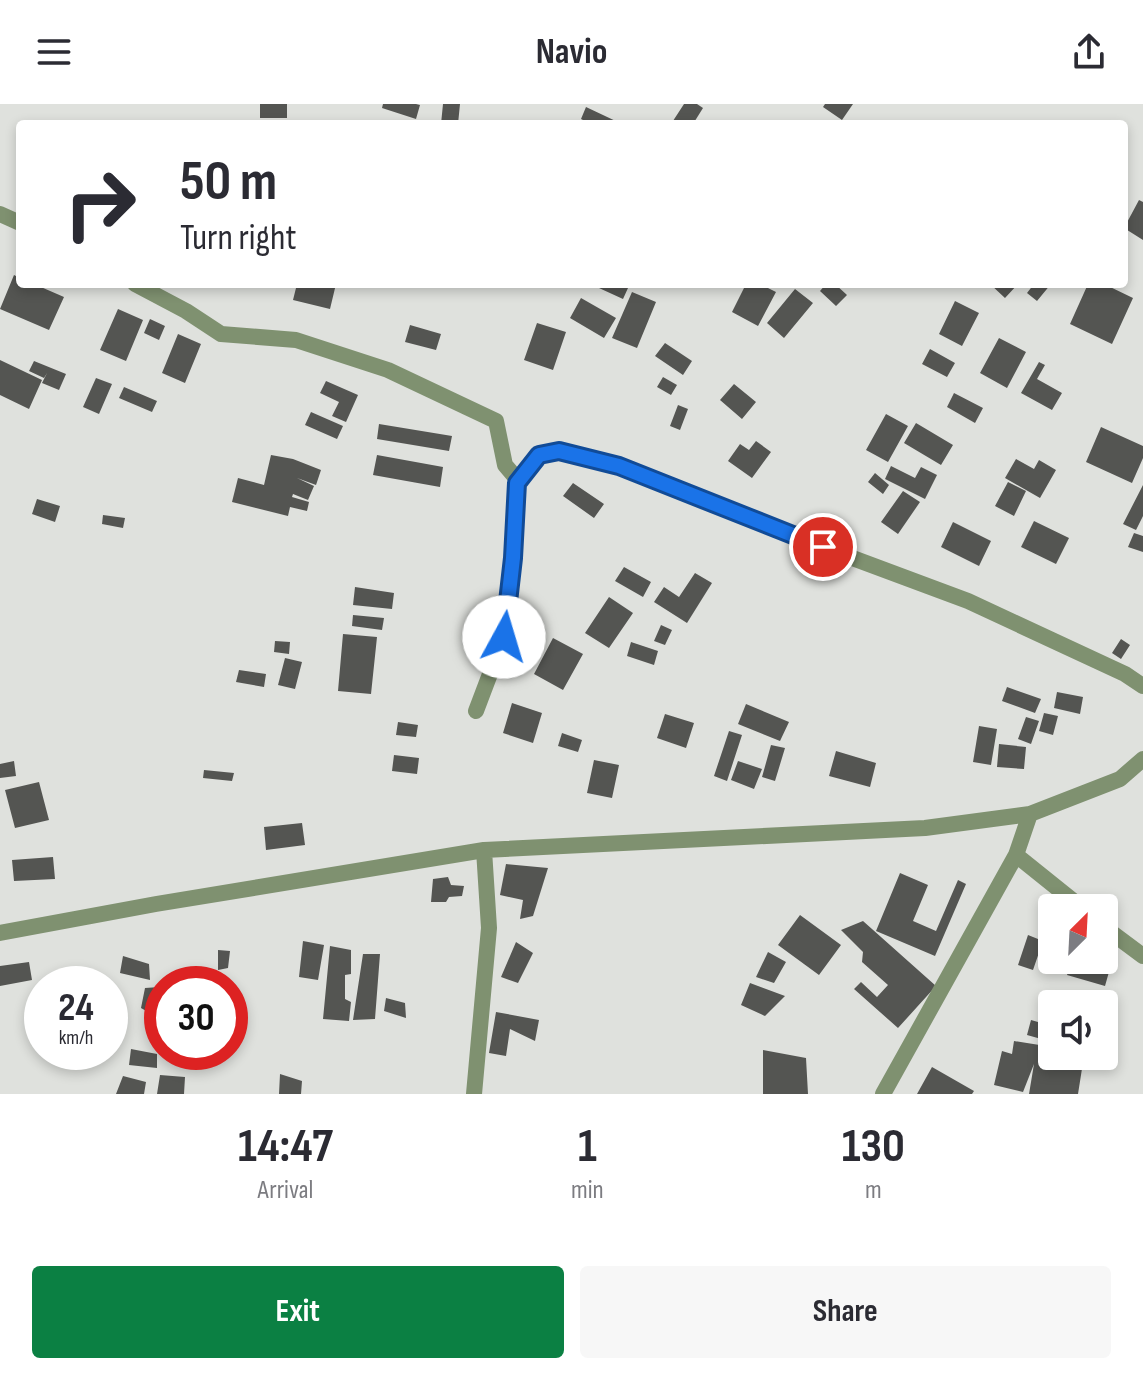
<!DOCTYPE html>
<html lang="en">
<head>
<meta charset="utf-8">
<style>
	body { margin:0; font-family:"Sofia Sans Condensed",sans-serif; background:#f7f7f7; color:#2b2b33; height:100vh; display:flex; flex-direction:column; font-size:30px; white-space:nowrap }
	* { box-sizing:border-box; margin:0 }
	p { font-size:26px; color:#7c7c81 }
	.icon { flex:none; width:44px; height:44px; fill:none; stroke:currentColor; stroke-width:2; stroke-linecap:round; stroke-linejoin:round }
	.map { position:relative; height:990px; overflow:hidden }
	.panel { display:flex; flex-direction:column; background:#fff; flex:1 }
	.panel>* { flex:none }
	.top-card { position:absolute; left:16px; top:16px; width:1112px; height:168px; border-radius:8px; box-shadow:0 4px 12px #0003; background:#fff; color:#2b2b33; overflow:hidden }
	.needle { width:52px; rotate:24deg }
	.tools { position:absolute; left:1038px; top:790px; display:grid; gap:16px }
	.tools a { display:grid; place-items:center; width:80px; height:80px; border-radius:8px; background:#fff; box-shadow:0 4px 12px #0003; font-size:40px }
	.speed { position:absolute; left:24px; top:862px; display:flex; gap:16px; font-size:40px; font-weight:700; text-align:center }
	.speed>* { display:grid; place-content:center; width:104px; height:104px; border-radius:50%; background:#fff; box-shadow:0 4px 12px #0003; line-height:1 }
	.speed small { font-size:20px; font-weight:400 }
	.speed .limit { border:12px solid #d22; background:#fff; color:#111 }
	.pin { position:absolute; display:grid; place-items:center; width:68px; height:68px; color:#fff; margin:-34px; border:4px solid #fff; border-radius:50%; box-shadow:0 2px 8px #0007 }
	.me { position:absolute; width:88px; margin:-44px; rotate:6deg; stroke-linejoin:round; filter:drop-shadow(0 0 6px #0008) }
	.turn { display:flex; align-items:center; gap:28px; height:168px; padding:0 32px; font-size:36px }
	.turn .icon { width:104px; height:104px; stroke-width:2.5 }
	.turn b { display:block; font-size:56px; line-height:68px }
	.eta { display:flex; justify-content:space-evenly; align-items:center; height:136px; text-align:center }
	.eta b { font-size:48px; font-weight:700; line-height:56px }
	.button { display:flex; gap:16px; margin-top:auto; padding:16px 32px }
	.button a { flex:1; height:92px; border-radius:8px; background:#0b8043; color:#fff; font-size:32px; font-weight:700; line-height:92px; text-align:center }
	.button a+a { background:#f7f7f7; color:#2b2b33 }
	header { display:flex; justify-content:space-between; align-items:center; height:104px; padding:0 32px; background:#fff; font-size:36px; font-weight:700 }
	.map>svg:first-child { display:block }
	.building { fill:#545552 }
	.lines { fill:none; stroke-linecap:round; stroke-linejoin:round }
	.minor { stroke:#7f9170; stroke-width:16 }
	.route-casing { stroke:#114b97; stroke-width:20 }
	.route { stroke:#1a73e8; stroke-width:14 }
</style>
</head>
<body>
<header><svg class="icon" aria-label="menu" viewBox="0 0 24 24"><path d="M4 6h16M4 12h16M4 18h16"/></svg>Navio<svg class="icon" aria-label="share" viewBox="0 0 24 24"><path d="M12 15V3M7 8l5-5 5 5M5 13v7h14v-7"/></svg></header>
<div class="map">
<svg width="1143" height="990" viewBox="0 0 1143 990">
	<rect width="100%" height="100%" fill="#dfe1dd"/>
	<path class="building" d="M 260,0 L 287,0 L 287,14 L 260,14 Z
		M 383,0 L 416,0 L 420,1 L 416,15 L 382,4 Z
		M 443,0 L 460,0 L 458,20 L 441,20 Z
		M 684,0 L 697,0 L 703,4 L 693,20 L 671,20 Z
		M 825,0 L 853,0 L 842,16 L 823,3 Z
		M 586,3 L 622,20 L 591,20 L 581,15 Z
		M 1139,96 L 1143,98 L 1143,136 L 1124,124 Z
		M 14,171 L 20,174 L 20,180 L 34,180 L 64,193 L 49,226 L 0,205 Z
		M 297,180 L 336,180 L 330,205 L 293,196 Z
		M 601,180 L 618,180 L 628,184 L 623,195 L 599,184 Z
		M 746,180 L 760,180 L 776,188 L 758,222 L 732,208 Z
		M 826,180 L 835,180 L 847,191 L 836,202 L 820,187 Z
		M 990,180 L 1018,180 L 1005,194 Z
		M 1034,180 L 1051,180 L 1037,197 L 1027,189 Z
		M 1088,180 L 1104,180 L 1133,194 L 1112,240 L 1070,220 Z
		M 795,185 L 813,199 L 784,234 L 767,219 Z
		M 632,188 L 656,198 L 637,244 L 612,234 Z
		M 581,194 L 616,214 L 604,234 L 570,214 Z
		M 955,197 L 979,209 L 962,242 L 939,230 Z
		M 118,205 L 143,216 L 126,257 L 100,246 Z
		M 150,215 L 165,222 L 159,236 L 144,229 Z
		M 537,219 L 566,228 L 553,266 L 524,256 Z
		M 410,221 L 441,230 L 436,246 L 405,238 Z
		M 178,230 L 201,240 L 185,279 L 162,269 Z
		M 999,234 L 1026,248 L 1007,284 L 980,269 Z
		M 665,239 L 692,257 L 683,271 L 655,252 Z
		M 930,245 L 955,259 L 947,273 L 922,260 Z
		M 0,256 L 42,276 L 29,305 L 0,291 Z
		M 34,257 L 66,270 L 59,286 L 42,279 L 47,269 L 44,274 L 29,267 Z
		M 1039,258 L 1045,261 L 1037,275 L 1062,289 L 1052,306 L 1021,289 Z
		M 663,273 L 677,281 L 671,291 L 657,283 Z
		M 96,274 L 112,280 L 99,310 L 83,303 Z
		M 326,277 L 358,291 L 346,318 L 332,312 L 339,298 L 320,289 Z
		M 734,280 L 756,298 L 742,315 L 720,296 Z
		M 124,283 L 157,297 L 152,308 L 119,294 Z
		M 954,289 L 983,304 L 975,319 L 947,303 Z
		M 678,301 L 688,305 L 680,326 L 670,322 Z
		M 311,308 L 343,322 L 337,335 L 305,321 Z
		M 886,310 L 908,322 L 888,358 L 866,346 Z
		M 916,319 L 953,341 L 941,361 L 904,339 Z
		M 379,320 L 452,332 L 449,347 L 377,335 Z
		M 1101,323 L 1143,342 L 1143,354 L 1132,379 L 1086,358 Z
		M 756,337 L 771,348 L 752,374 L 728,357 L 740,340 L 749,346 Z
		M 271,351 L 293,355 L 321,366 L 316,381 L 297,374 L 314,382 L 308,396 L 293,390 L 292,393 L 309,398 L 307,407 L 290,403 L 288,412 L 232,398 L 238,374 L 264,381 Z
		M 377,351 L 443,363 L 440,383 L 373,371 Z
		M 1016,355 L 1034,365 L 1039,356 L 1056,366 L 1040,394 L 1005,374 Z
		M 891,362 L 915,374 L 921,363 L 937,371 L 925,395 L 885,375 Z
		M 875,369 L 889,381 L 883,390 L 868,378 Z
		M 1008,378 L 1026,387 L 1014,412 L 995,402 Z
		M 573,379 L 604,400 L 594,414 L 563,392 Z
		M 1143,381 L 1143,412 L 1136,426 L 1123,420 Z
		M 903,387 L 920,398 L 898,430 L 881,418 Z
		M 37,395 L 60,402 L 55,418 L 32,410 Z
		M 103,411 L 125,414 L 123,424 L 102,420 Z
		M 1034,417 L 1069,434 L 1056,460 L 1021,443 Z
		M 953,418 L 991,437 L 979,462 L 941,443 Z
		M 1134,429 L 1143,432 L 1143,448 L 1128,443 Z
		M 624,463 L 651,478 L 643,493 L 615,477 Z
		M 695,469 L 712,479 L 687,519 L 654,498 L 664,483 L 679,493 Z
		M 355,483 L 394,489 L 392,505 L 353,501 Z
		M 609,493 L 633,509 L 609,544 L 585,529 Z
		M 353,511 L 384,514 L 382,526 L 352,522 Z
		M 661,521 L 672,526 L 665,541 L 654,537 Z
		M 343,530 L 377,533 L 371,590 L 338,587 Z
		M 553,534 L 583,550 L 563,586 L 534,570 Z
		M 1121,535 L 1130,541 L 1121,555 L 1112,549 Z
		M 275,537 L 290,538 L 289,550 L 274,548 Z
		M 631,538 L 658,547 L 654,561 L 627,552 Z
		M 285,554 L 302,558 L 295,585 L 278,581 Z
		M 239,566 L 266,570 L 264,583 L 236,578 Z
		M 1007,583 L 1041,595 L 1035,609 L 1002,597 Z
		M 1057,588 L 1083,593 L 1080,610 L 1054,604 Z
		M 512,599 L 542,609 L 533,639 L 503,629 Z
		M 746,600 L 789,618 L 780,637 L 738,620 Z
		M 1044,609 L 1058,612 L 1053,631 L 1039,627 Z
		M 665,610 L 694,619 L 686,644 L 657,634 Z
		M 1026,613 L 1039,617 L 1031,640 L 1018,635 Z
		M 398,618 L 418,621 L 416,633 L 396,631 Z
		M 979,622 L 997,625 L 991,661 L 973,658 Z
		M 729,627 L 742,631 L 727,677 L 714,672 Z
		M 562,629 L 582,636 L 578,648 L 558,642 Z
		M 999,640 L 1026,643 L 1024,665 L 997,663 Z
		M 771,641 L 785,644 L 775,677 L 762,673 Z
		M 836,647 L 876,659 L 870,683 L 829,672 Z
		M 394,651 L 419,654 L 417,670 L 392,667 Z
		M 594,656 L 619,661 L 612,694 L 587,689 Z
		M 14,657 L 16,672 L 0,674 L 0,660 Z
		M 738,657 L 762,665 L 754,685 L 731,676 Z
		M 204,666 L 234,669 L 232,677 L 203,674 Z
		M 39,678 L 49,716 L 15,724 L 5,686 Z
		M 302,719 L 305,741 L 266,746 L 264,723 Z
		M 53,753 L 55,775 L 14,777 L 12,756 Z
		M 506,760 L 548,764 L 533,812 L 520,815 L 523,796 L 500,791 Z
		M 900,769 L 928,781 L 913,817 L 936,827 L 958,776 L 966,780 L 935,852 L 876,827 Z
		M 448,773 L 451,781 L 464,782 L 462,792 L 449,793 L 446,798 L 431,798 L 433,775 Z
		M 800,811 L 841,841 L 819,871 L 778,841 Z
		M 863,817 L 936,882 L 898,924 L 854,885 L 861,878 L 877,893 L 888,881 L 862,858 L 863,848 L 841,826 Z
		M 1028,831 L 1043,837 L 1033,866 L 1018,861 Z
		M 303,837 L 324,841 L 318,876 L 299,873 Z
		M 1104,837 L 1116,843 L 1105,882 L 1067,871 L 1072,856 L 1104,856 Z
		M 516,838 L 533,849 L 518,879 L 501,873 Z
		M 330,842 L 351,846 L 351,870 L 345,871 L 345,895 L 351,898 L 349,917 L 323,915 Z
		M 218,846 L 230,847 L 228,864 L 218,866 Z
		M 768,848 L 786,858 L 774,879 L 756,873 Z
		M 363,850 L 380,850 L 375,915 L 353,916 Z
		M 123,852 L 149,860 L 150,876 L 120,869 Z
		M 29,858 L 32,876 L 0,882 L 0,862 Z
		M 750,879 L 785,892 L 765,912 L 741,901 Z
		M 160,883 L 158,920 L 149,921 L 148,908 L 141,904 L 145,884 Z
		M 386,894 L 405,899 L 406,914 L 384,907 Z
		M 496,908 L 539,916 L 535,937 L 510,925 L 506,952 L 489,949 Z
		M 1031,916 L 1052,922 L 1052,938 L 1027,931 Z
		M 1014,937 L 1052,943 L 1052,952 L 1084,952 L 1078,990 L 1029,990 L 1034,960 L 1023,988 L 994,981 L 1002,947 L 1012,950 Z
		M 131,945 L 157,950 L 157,964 L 129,961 Z
		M 763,946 L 806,954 L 808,990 L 763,990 Z
		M 932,963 L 974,987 L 972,990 L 917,990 Z
		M 280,970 L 302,977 L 301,990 L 279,990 Z
		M 160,971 L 185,973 L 184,990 L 157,990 Z
		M 123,972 L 146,978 L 144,990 L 116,990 Z"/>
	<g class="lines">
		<path class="minor" d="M 0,110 L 20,119
			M 135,180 L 186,207 L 221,230 L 296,236 L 388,266 L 496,317 L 505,361 L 517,375 L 513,454 L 504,533 L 476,607
			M 517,379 L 539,351 L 559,347 L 619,362 L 823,443 L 968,497 L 1125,570 L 1143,582
			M 1016,751 L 1082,804
			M 1104,823 L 1143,852
			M 0,829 L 156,800 L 484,746 L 925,724 L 1030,710 L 1120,675 L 1143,655
			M 474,990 L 489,824 L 484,746
			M 883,990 L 1016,751 L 1030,710"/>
	</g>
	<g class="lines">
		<g class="route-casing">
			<path id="route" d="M 504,533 L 513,454 L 517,379 L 539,351 L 559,347 L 619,362 L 823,443"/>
		</g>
		<use href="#route" class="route"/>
	</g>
</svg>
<div class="tools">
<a><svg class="needle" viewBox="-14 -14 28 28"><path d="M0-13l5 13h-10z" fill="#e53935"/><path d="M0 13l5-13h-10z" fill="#7c7c81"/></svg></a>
<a><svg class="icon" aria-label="sound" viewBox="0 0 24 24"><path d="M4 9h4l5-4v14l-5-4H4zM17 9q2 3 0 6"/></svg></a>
</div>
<div class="speed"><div>24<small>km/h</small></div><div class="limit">30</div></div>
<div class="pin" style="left:823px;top:443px;background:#d93025"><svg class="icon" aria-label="arrive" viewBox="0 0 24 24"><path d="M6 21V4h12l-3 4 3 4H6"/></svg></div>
<svg class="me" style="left:504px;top:533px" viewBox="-20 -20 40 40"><circle r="19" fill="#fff"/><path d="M0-13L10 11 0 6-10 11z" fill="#1a73e8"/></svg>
<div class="top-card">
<div class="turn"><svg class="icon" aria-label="right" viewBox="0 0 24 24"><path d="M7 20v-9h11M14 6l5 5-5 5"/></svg><div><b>50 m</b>Turn right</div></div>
</div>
</div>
<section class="panel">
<div class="eta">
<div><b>14:47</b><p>Arrival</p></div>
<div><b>1</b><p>min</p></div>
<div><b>130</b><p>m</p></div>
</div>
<div class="button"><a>Exit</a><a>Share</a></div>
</section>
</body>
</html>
